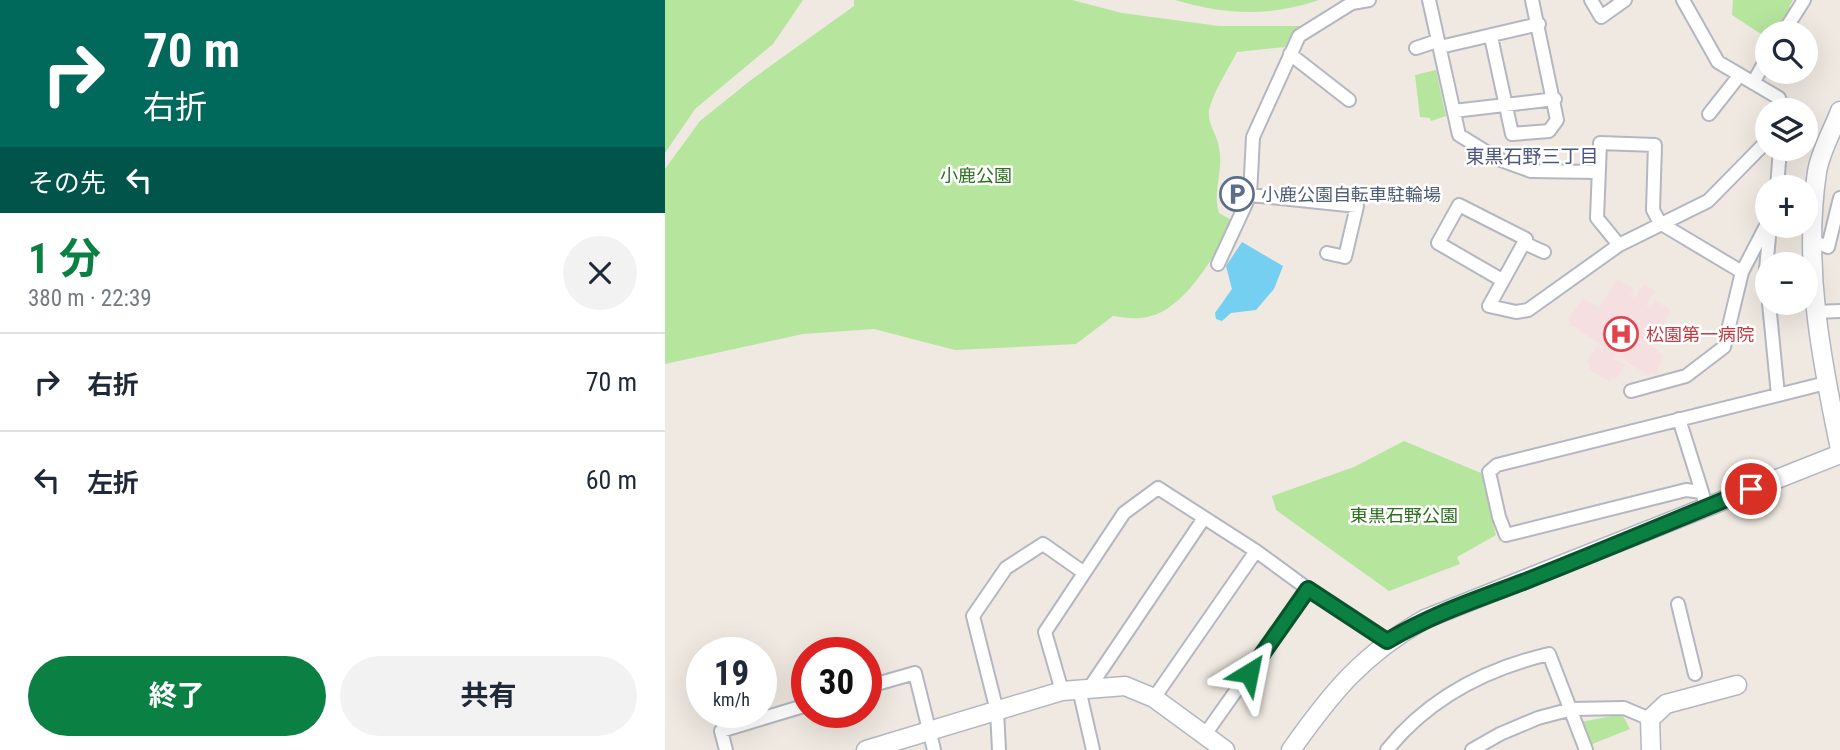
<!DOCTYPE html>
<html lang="ja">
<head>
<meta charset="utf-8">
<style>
	body { margin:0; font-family:"Roboto Condensed","Noto Sans JP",sans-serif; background:#f2f2f3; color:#1f2937; height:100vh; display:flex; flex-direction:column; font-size:26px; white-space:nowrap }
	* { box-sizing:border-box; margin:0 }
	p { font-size:23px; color:#747a83 }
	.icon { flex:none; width:38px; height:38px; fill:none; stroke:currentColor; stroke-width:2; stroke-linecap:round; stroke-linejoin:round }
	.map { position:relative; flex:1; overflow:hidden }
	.details { display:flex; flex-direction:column; background:#fff; width:665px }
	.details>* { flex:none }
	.top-card { background:#00695c; color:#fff; overflow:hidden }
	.fabs { position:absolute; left:1090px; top:21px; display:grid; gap:14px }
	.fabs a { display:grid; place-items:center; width:63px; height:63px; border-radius:50%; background:#fff; box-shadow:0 7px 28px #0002; font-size:35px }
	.speed { position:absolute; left:21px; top:637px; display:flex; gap:14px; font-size:35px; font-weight:700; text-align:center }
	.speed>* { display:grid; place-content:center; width:91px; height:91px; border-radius:50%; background:#fff; box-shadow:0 7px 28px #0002; line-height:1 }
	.speed small { font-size:18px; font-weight:400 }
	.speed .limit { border:10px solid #d22; background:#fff; color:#111 }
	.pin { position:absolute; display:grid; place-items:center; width:60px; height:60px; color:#fff; margin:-30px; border:4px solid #fff; border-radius:50%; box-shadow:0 2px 7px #0007 }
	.me { position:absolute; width:77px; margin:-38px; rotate:35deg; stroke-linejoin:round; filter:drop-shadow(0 0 5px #0008) }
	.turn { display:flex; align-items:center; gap:24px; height:147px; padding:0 28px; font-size:32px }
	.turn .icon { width:91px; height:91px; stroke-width:2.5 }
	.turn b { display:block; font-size:49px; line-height:60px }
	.then { display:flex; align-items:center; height:66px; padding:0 28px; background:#0003; gap:14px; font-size:26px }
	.round { display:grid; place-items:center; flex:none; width:74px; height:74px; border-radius:37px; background:#f2f2f3 }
	.headline { display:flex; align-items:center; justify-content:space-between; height:119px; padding:0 28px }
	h1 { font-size:42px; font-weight:700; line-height:52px; color:#0b8043 }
	.cta { display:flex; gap:14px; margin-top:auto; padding:14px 28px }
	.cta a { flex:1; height:80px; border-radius:42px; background:#0b8043; color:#fff; font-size:28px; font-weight:700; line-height:80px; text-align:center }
	.cta a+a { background:#f2f2f3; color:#1f2937 }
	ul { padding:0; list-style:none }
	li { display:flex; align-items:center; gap:21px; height:98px; padding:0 28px; border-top:2px solid #e0e1e3 }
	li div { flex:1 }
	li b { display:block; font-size:26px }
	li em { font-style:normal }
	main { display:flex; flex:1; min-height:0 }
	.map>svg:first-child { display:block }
	.medical { fill:#f5dfe0 }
	.green { fill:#b6e59e }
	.water { fill:#75cff0 }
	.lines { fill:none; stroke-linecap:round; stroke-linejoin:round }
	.street-casing { stroke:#b4b7c1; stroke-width:16 }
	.secondary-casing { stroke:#b4b7c1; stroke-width:21 }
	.street { stroke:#fff; stroke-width:12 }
	.secondary { stroke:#fff; stroke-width:18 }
	.route-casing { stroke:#07532c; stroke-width:18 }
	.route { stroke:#0b8043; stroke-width:12 }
	.labels { text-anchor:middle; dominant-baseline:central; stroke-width:5; stroke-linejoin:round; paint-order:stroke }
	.park-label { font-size:18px; fill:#2c6e1b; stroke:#fff }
	.service-label { font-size:18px; fill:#4e5e75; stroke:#fff; text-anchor:start }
	.health-label { font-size:18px; fill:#be3a42; stroke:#fff; text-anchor:start }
	.neighbourhood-label { font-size:19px; fill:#4d5680; stroke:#fff }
</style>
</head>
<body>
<main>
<section class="details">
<div class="top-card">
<div class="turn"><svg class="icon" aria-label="right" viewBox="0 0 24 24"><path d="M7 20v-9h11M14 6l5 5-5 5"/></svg><div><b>70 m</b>右折</div></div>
<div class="then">その先<svg class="icon" aria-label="left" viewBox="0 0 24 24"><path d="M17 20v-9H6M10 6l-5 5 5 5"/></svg></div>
</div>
<div class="headline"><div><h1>1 分</h1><p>380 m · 22:39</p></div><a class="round"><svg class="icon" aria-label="close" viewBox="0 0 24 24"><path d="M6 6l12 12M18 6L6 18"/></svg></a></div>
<ul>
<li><svg class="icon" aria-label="right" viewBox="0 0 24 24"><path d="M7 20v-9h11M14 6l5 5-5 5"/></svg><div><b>右折</b></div><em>70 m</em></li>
<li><svg class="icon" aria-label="left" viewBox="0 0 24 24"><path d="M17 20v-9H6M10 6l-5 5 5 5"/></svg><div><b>左折</b></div><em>60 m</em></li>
</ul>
<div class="cta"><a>終了</a><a>共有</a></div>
</section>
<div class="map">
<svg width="1175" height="750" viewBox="0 0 1175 750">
	<rect width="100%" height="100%" fill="#efe9e1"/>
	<path class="medical" d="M 953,279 L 969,289 L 965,295 L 970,298 L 979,284 L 990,291 L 981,305 L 985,308 L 990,300 L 1006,311 L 986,344 L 998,356 L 991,375 L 986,372 L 983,375 L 951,355 L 949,359 L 960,365 L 950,380 L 947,378 L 945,382 L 924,369 L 926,364 L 922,362 L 932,347 L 938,350 L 940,347 L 905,324 L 906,322 L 902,319 L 919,299 L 934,308 Z"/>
	<path class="green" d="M 0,0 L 138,0 L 108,44 L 30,109 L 0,153 Z
		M 189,0 L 407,0 L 457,13 L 554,26 L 638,26 L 620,47 L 572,52 C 563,69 551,88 545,106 C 540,122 552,133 554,148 C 559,171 547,191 554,213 L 568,221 C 550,254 518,316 475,318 C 466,319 457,317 448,316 L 411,344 L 290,350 L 209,329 L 138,334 L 0,364 L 0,169 L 35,121 L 86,80 L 189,6 Z
		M 510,0 L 654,0 C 603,17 562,15 510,0 Z
		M 1068,0 L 1128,0 L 1124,7 L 1128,10 L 1112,33 L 1102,33 L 1102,38 L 1067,15 Z
		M 771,70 L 781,116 L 766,121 L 765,118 L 755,117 L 750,75 Z
		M 739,441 L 816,473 L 831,535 L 792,557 L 795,564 L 724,591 L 611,510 L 607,496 L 689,467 Z
		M 957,714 L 965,729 L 925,745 L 916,722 Z"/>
	<path class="water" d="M 577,242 L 618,266 L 609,289 L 591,310 L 566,313 L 557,321 L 551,319 L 550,313 L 567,289 L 561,266 Z"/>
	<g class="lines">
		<g class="street-casing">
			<path id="street" d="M 764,0 L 794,135 L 833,159 L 866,171 L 932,172
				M 926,0 L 936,17 L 960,0
				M 1018,0 L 1053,62 L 1114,98 L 1118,110
				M 1118,33 L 1139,0
				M 826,37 L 847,134 L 884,131 L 892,120 L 867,0
				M 775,47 L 874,24
				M 751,48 L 772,41
				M 625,54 L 684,100
				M 1088,83 L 1102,58
				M 789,111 L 890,99
				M 1044,114 L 1074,76
				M 1112,187 L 1115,149
				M 585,195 L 692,206 L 680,257 L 662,253
				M 1148,241 L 1163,247 L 1175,198
				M 859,243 L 879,252
				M 954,245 L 932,218 L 935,143 L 990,145 L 988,210 L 995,223 L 1077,272
				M 553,264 L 585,195 L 588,137 L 634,36 L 687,3 L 704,0
				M 837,280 L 773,243 L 794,205 L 861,239 L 824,306 L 851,312 L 863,310 L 954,245 L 1043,201 L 1102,141
				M 1102,295 L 1100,280 L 1105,226
				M 1104,303 L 1113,395
				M 1150,312 L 1175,311
				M 966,391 L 1021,376 L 1059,347 L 1077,272 L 1102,224
				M 1014,419 L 1037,492
				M 1041,507 L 1037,492 L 1021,490 L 841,535 L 834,517 L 824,472 L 832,465 L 1161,383
				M 591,551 L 643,589
				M 1013,604 L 1030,674
				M 201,687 L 250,673 L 269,750
				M 425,687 L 539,518
				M 414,689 L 428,750
				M 397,691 L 380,632 L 459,513 L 493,488 L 591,551 L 489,698
				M 539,736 L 643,589 L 722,641
				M 61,750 L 56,731 L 142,705
				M 334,750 L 332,711 L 308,616 L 341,568 L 378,544 L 418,572
				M 722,750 C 763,699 820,669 884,654 L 921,750
				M 807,750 L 835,734 L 873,718 L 907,709 L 959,708 L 985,719"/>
		</g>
		<g class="secondary-casing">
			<path id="secondary" d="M 1175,111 C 1168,130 1155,152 1152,172 C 1138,265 1156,358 1175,449
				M 201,750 L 397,691 L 460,686 L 489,698 L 560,750
				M 626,750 C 667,692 697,655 760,619 L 1175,454
				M 986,750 L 985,719 L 1001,704 L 1072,685"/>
		</g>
		<use href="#street" class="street"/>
		<use href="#secondary" class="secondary"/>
	</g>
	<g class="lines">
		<g class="route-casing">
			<path id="route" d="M 584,673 L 643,589 L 722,641 C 770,613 808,601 858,582 C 934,552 1010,520 1086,489"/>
		</g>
		<use href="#route" class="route"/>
	</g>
	<defs>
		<g id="parking-ring" transform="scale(1.75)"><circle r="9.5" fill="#fff" stroke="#5c6f8a" stroke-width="1.5"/><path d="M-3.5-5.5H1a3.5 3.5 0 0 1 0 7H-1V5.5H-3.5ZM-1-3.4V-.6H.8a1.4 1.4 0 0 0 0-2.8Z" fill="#5c6f8a"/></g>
		<g id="hospital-ring" transform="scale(1.75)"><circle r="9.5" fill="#fff" stroke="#e0444e" stroke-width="1.5"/><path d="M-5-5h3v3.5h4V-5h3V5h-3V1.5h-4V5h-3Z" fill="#e0444e"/></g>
	</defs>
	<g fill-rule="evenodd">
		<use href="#parking-ring" x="572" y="194"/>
		<use href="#hospital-ring" x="956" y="334"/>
	</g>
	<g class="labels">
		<g class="park-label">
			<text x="311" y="175">小鹿公園</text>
			<text x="739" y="515">東黒石野公園</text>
		</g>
		<g class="service-label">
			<text x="596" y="194">小鹿公園自転車駐輪場</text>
		</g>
		<g class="health-label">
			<text x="981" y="334">松園第一病院</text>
		</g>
		<g class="neighbourhood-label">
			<text x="867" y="156">東黒石野三丁目</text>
		</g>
	</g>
</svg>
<div class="fabs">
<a><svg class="icon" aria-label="search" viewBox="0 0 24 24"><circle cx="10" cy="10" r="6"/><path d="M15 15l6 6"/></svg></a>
<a><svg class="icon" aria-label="layers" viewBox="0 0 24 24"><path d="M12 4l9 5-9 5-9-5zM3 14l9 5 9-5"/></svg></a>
<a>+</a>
<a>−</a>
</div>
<div class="speed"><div>19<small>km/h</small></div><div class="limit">30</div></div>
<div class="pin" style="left:1086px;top:489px;background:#d93025"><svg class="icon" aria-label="arrive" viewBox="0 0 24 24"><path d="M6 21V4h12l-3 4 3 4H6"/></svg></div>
<svg class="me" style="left:584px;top:673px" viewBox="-20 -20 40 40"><path d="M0-17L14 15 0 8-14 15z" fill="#0b8043" stroke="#fff" stroke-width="4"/></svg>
</div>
</main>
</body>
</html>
